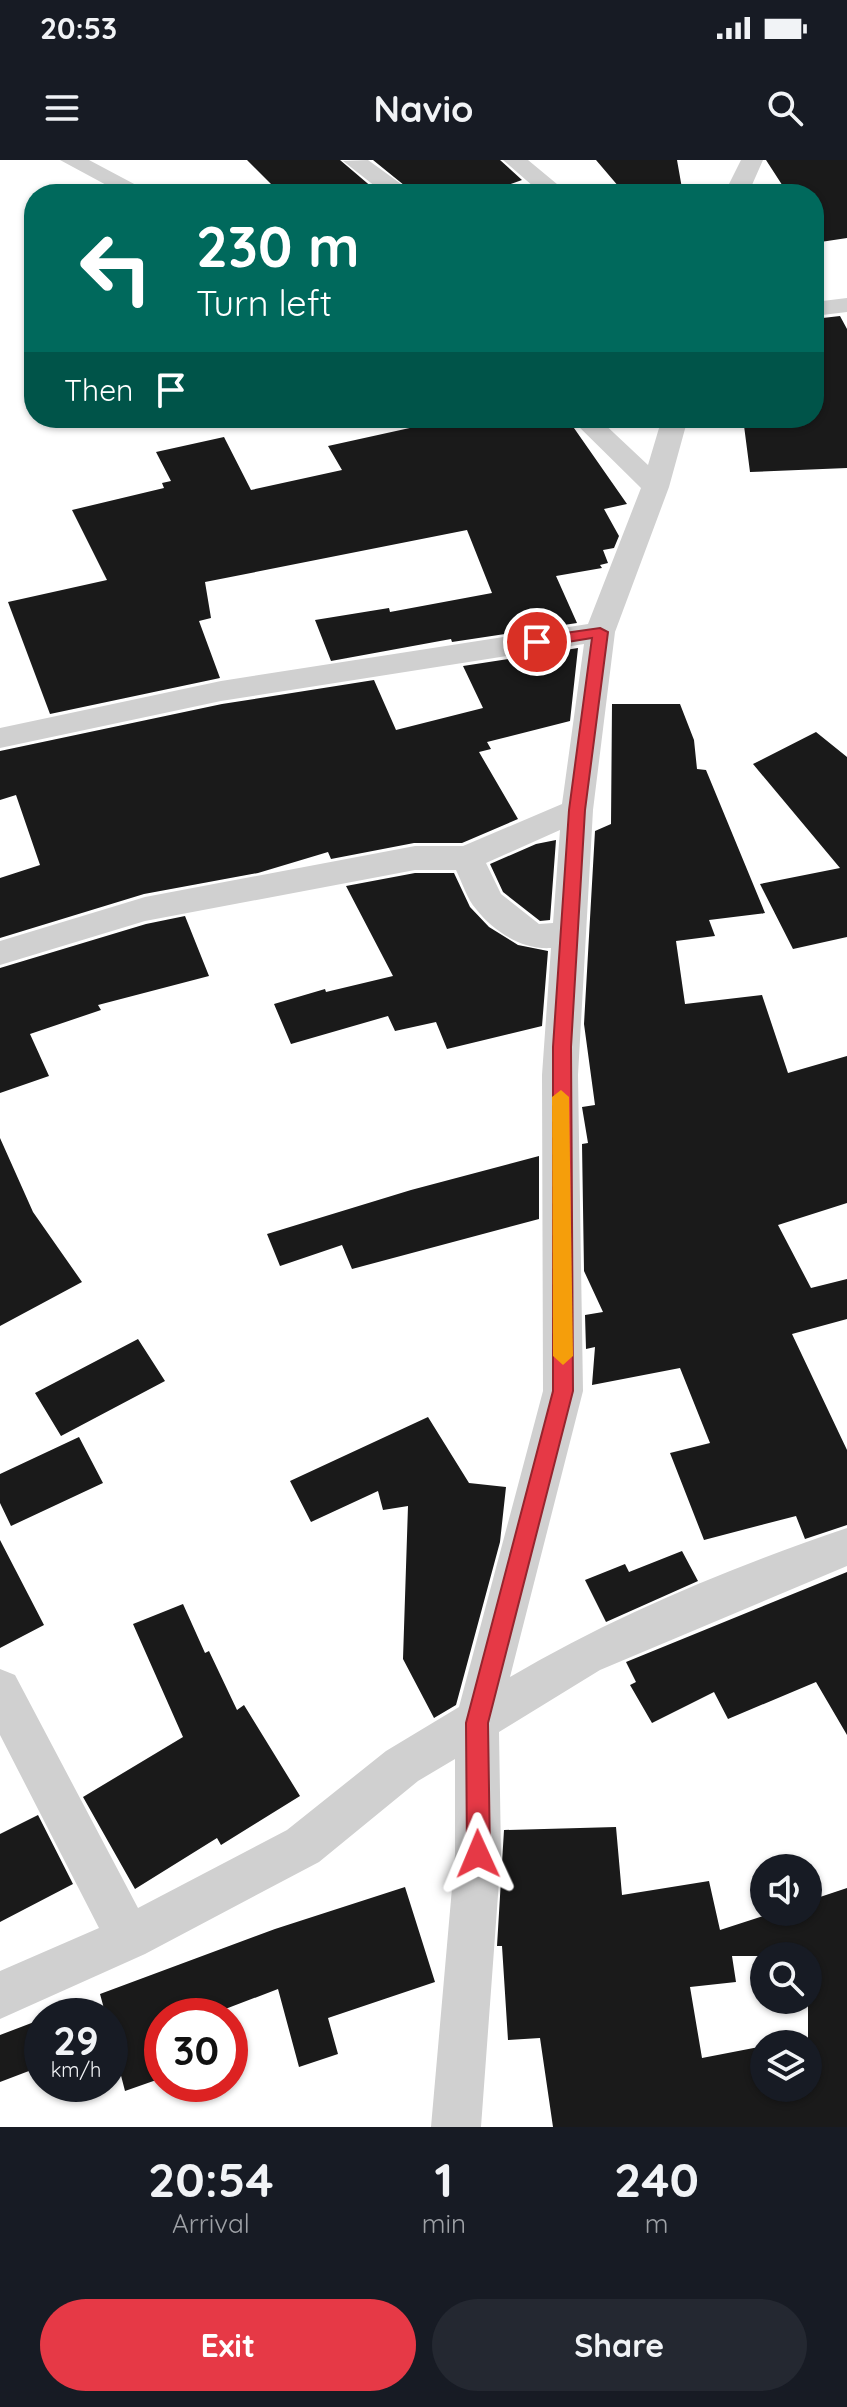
<!DOCTYPE html>
<html lang="en">
<head>
<meta charset="utf-8">
<style>
	body { margin:0; font-family:Quicksand,sans-serif; background:#242831; color:#f1f3f6; height:100vh; display:flex; flex-direction:column; font-size:30px; white-space:nowrap }
	* { box-sizing:border-box; margin:0 }
	p { font-size:26px; color:#9ea1a6 }
	.icon { flex:none; width:44px; height:44px; fill:none; stroke:currentColor; stroke-width:2; stroke-linecap:round; stroke-linejoin:round }
	.map { position:relative; height:1967px; overflow:hidden }
	.drawer { display:flex; flex-direction:column; background:#171b24; flex:1 }
	.drawer>* { flex:none }
	.banner { position:absolute; left:24px; top:24px; width:800px; height:244px; border-radius:32px; box-shadow:0 2px 6px #0004; background:#00695c; color:#fff; overflow:hidden }
	.fabs { position:absolute; left:750px; top:1694px; display:grid; gap:16px }
	.fabs a { display:grid; place-items:center; width:72px; height:72px; border-radius:50%; background:#171b24; box-shadow:0 2px 6px #0004; font-size:40px }
	.speed { position:absolute; left:24px; top:1838px; display:flex; gap:16px; font-size:40px; font-weight:700; text-align:center }
	.speed>* { display:grid; place-content:center; width:104px; height:104px; border-radius:50%; background:#171b24; box-shadow:0 2px 6px #0004; line-height:1 }
	.speed small { font-size:20px; font-weight:400 }
	.speed .limit { border:12px solid #d22; background:#fff; color:#111 }
	.pin { position:absolute; display:grid; place-items:center; width:68px; height:68px; color:#fff; margin:-34px; border:4px solid #fff; border-radius:50%; box-shadow:0 2px 8px #0007 }
	.me { position:absolute; width:88px; margin:-44px; rotate:359deg; stroke-linejoin:round; filter:drop-shadow(0 0 6px #0008) }
	.turn { display:flex; align-items:center; gap:28px; height:168px; padding:0 40px; font-size:36px }
	.turn .icon { width:104px; height:104px; stroke-width:2.5 }
	.turn b { display:block; font-size:56px; line-height:68px }
	.then { display:flex; align-items:center; height:76px; padding:0 40px; background:#0003; gap:16px; font-size:30px }
	.eta { display:flex; justify-content:space-evenly; align-items:center; height:136px; text-align:center }
	.eta b { font-size:48px; font-weight:700; line-height:56px }
	.button { display:flex; gap:16px; margin-top:auto; padding:16px 40px }
	.button a { flex:1; height:92px; border-radius:48px; background:#e63946; color:#fff; font-size:32px; font-weight:700; line-height:92px; text-align:center }
	.button a+a { background:#242831; color:#f1f3f6 }
	.status { display:flex; justify-content:space-between; align-items:center; height:56px; padding:0 40px; background:#171b24; direction:ltr }
	.status svg { height:22px; fill:currentColor }
	header { display:flex; justify-content:space-between; align-items:center; height:104px; padding:0 40px; background:#171b24; font-size:36px; font-weight:700 }
	.map>svg:first-child { display:block }
	.building { fill:#1a1a1a; fill-rule:evenodd }
	.lines { fill:none; stroke-linecap:round; stroke-linejoin:round }
	.street { fill:#d0d0d0; fill-rule:evenodd }
	.route { fill:#e63946; stroke:#96252e; stroke-width:2 }
	.slow { fill:#f59e0b }
</style>
</head>
<body>
<div class="status"><b>20:53</b><svg viewBox="0 0 49 12"><path d="M0 12V9h3v3zM5 12V6h3v6zM10 12V3h3v9zM15 12V0h3v12zM26 1h20v11H26zM47 4h2v5h-2z"/></svg></div>
<header><svg class="icon" aria-label="menu" viewBox="0 0 24 24"><path d="M4 6h16M4 12h16M4 18h16"/></svg>Navio<svg class="icon" aria-label="search" viewBox="0 0 24 24"><circle cx="10" cy="10" r="6"/><path d="M15 15l6 6"/></svg></header>
<div class="map">
<svg width="847" height="1967" viewBox="0 0 847 1967">
	<rect width="100%" height="100%" fill="#fff"/>
	<path class="building" d="M 247,0 L 340,0 L 380,34 L 281,34 Z
		M 373,0 L 500,0 L 522,20 L 482,34 L 415,34 Z
		M 596,0 L 677,0 L 683,34 L 625,34 Z
		M 766,0 L 847,0 L 847,78 L 814,83 L 814,34 L 788,34 Z
		M 840,156 L 847,169 L 847,308 L 750,312 L 743,258 L 814,258 L 814,159 Z
		M 455,258 L 567,258 L 627,344 L 604,349 L 619,376 L 614,388 L 603,390 L 608,403 L 600,405 L 602,408 L 556,416 L 577,463 L 452,482 L 451,479 L 331,501 L 315,460 L 389,448 L 390,452 L 492,433 L 467,370 L 205,422 L 211,458 L 199,461 L 220,518 L 50,554 L 8,442 L 107,420 L 72,350 L 164,328 L 162,323 L 171,321 L 156,292 L 224,277 L 251,330 L 342,310 L 328,286 Z
		M 578,488 L 570,561 L 487,582 L 491,589 L 479,592 L 518,659 L 462,683 L 414,683 L 331,699 L 328,692 L 258,713 L 144,734 L 0,778 L 0,718 L 40,705 L 16,635 L 0,640 L 0,591 L 222,544 L 374,520 L 396,570 L 483,548 L 463,506 Z
		M 612,544 L 680,544 L 694,580 L 697,609 L 706,610 L 765,753 L 709,760 L 715,776 L 676,781 L 685,844 L 762,835 L 788,913 L 847,896 L 847,1043 L 778,1065 L 811,1128 L 847,1119 L 847,1159 L 792,1174 L 847,1290 L 847,1365 L 805,1379 L 796,1356 L 704,1380 L 670,1293 L 710,1283 L 680,1208 L 592,1225 L 595,1187 L 586,1189 L 585,1155 L 603,1152 L 584,1111 L 582,984 L 588,983 L 582,947 L 595,945 L 584,864 L 595,671 L 611,664 Z
		M 816,572 L 847,597 L 847,777 L 793,789 L 760,724 L 840,708 L 753,604 Z
		M 556,680 L 550,760 L 540,761 L 503,732 L 490,704 L 536,684 Z
		M 415,713 L 454,713 L 470,747 L 489,767 L 518,785 L 548,791 L 542,866 L 447,889 L 436,862 L 395,871 L 388,856 L 291,884 L 274,844 L 325,829 L 326,832 L 393,816 L 346,726 Z
		M 185,756 L 209,816 L 98,845 L 101,850 L 30,874 L 49,916 L 0,933 L 0,808 L 146,764 Z
		M 0,978 L 33,1052 L 82,1122 L 0,1166 Z
		M 539,996 L 539,1059 L 352,1109 L 342,1085 L 280,1106 L 267,1074 L 411,1030 Z
		M 138,1179 L 165,1221 L 61,1276 L 35,1233 Z
		M 428,1257 L 469,1323 L 506,1327 L 500,1382 L 456,1545 L 434,1558 L 403,1499 L 408,1346 L 383,1350 L 378,1331 L 311,1362 L 290,1321 Z
		M 79,1277 L 103,1323 L 11,1366 L 0,1343 L 0,1314 Z
		M 0,1380 L 44,1465 L 0,1488 Z
		M 682,1391 L 698,1421 L 606,1462 L 585,1420 L 625,1404 L 629,1412 Z
		M 847,1412 L 847,1575 L 816,1522 L 728,1559 L 714,1532 L 652,1563 L 630,1525 L 636,1522 L 626,1502 Z
		M 183,1444 L 205,1493 L 209,1491 L 237,1550 L 244,1545 L 300,1636 L 221,1685 L 217,1678 L 135,1729 L 83,1637 L 183,1577 L 133,1464 Z
		M 38,1655 L 73,1724 L 0,1762 L 0,1674 Z
		M 616,1667 L 622,1735 L 709,1721 L 720,1770 L 776,1752 L 808,1752 L 808,1741 L 847,1728 L 847,1967 L 553,1967 L 540,1878 L 508,1880 L 502,1786 L 497,1786 L 504,1670 ZM 732,1796 L 808,1796 L 808,1878 L 775,1884 L 808,1884 L 808,1928 L 764,1928 L 764,1886 L 702,1898 L 690,1827 L 736,1822 Z
		M 405,1727 L 435,1822 L 328,1858 L 338,1894 L 299,1907 L 278,1829 L 207,1856 L 162,1856 L 162,1918 L 125,1931 L 110,1873 L 110,1856 L 106,1856 L 100,1834 L 275,1769 Z
		M 42,1859 L 42,1906 L 0,1922 L 0,1875 Z"/>
	<g class="lines">
		<path class="street" d="M 60,0 L 89,0 L 153,34 L 123,34 Z
			M 368,0 L 408,29 L 412,34 L 385,34 L 343,1 Z
			M 503,0 L 528,0 L 569,34 L 542,34 Z
			M 741,0 L 763,0 L 748,34 L 724,34 Z
			M 847,138 L 847,152 L 814,156 L 814,142 Z
			M 570,258 L 598,258 L 648,305 L 662,258 L 688,258 L 669,327 L 615,472 L 593,650 L 578,915 L 583,1231 L 510,1517 C 615,1455 732,1407 847,1368 L 847,1406 L 600,1510 L 499,1572 L 501,1694 L 481,1967 L 431,1967 L 455,1694 L 455,1599 L 418,1621 L 319,1702 L 145,1794 L 0,1859 L 0,1811 L 99,1768 L 0,1575 L 0,1509 L 15,1515 L 138,1748 L 287,1670 L 386,1591 L 459,1547 L 543,1231 L 542,915 L 551,788 C 523,790 494,772 476,749 C 467,739 462,722 456,710 L 415,710 L 145,761 L 0,805 L 0,781 L 145,737 L 415,686 L 463,686 L 562,644 L 584,484 L 221,541 L 0,588 L 0,568 L 221,521 L 588,464 L 641,328 ZM 560,670 L 553,763 L 539,764 L 501,734 L 486,703 Z"/>
	</g>
	<path class="route" d="M 600,468 L 608,472 L 585,650 L 571,887 L 573,1231 L 488,1563 L 490,1694 L 487,1702 L 478,1705 L 470,1702 L 467,1694 L 466,1563 L 553,1231 L 553,887 L 569,650 L 592,478 L 537,487 L 530,482 L 537,477 Z"/>
	<path class="slow" d="M 561,930 L 569,937 L 573,1196 L 563,1205 L 553,1196 L 552,937 Z"/>
</svg>
<div class="fabs">
<a><svg class="icon" aria-label="sound" viewBox="0 0 24 24"><path d="M4 9h4l5-4v14l-5-4H4zM17 9q2 3 0 6"/></svg></a>
<a><svg class="icon" aria-label="search" viewBox="0 0 24 24"><circle cx="10" cy="10" r="6"/><path d="M15 15l6 6"/></svg></a>
<a><svg class="icon" aria-label="layers" viewBox="0 0 24 24"><path d="M12 4l9 5-9 5-9-5zM3 14l9 5 9-5"/></svg></a>
</div>
<div class="speed"><div>29<small>km/h</small></div><div class="limit">30</div></div>
<div class="pin" style="left:537px;top:482px;background:#d93025"><svg class="icon" aria-label="arrive" viewBox="0 0 24 24"><path d="M6 21V4h12l-3 4 3 4H6"/></svg></div>
<svg class="me" style="left:478px;top:1694px" viewBox="-20 -20 40 40"><path d="M0-17L14 15 0 8-14 15z" fill="#e63946" stroke="#fff" stroke-width="4"/></svg>
<div class="banner">
<div class="turn"><svg class="icon" aria-label="left" viewBox="0 0 24 24"><path d="M17 20v-9H6M10 6l-5 5 5 5"/></svg><div><b>230 m</b>Turn left</div></div>
<div class="then">Then<svg class="icon" aria-label="arrive" viewBox="0 0 24 24"><path d="M6 21V4h12l-3 4 3 4H6"/></svg></div>
</div>
</div>
<section class="drawer">
<div class="eta">
<div><b>20:54</b><p>Arrival</p></div>
<div><b>1</b><p>min</p></div>
<div><b>240</b><p>m</p></div>
</div>
<div class="button"><a>Exit</a><a>Share</a></div>
</section>
</body>
</html>
